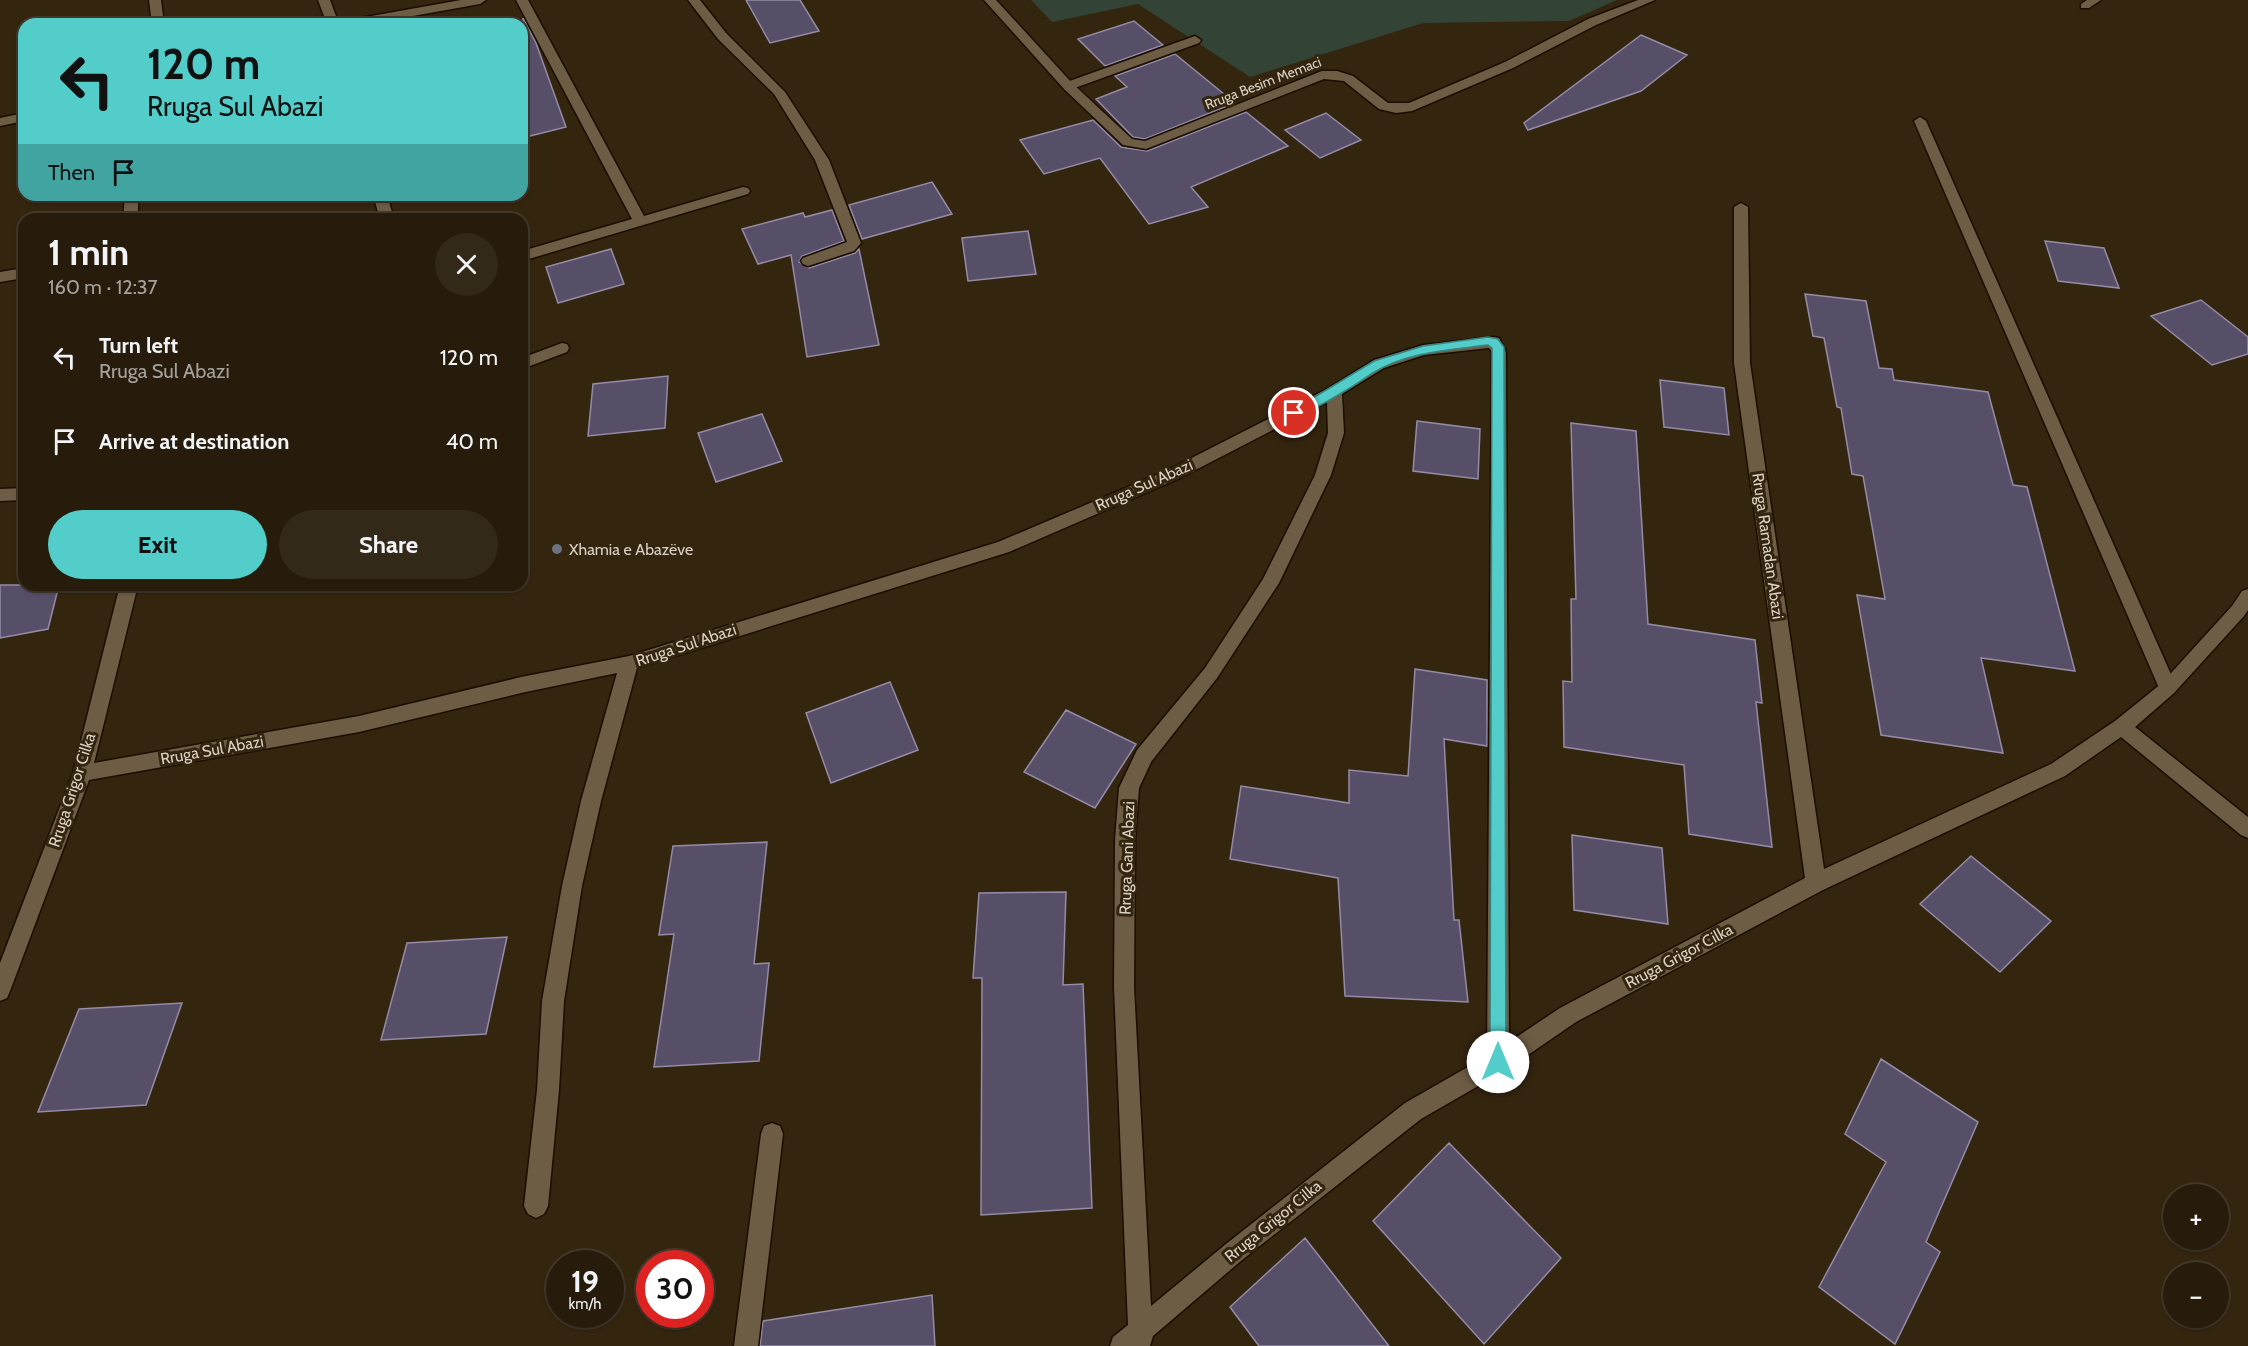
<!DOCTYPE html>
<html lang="en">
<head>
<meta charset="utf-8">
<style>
	body { margin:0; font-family:Cabin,sans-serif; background:#332919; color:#f1f3f6; height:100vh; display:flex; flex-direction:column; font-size:22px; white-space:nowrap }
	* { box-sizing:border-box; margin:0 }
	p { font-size:20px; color:#a4a19d }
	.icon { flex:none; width:33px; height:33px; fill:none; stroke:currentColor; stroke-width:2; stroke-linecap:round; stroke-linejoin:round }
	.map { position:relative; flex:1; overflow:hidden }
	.details { position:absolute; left:18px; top:213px; width:510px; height:378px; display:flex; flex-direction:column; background:#271c0b; border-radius:18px; box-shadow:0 2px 4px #0004,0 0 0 2px #433a2c }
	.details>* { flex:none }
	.guide { position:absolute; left:18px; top:18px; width:510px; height:183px; border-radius:18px; box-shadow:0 2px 4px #0004,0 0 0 2px #433a2c; background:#53cdca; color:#111; overflow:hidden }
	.controls { position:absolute; left:2163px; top:1184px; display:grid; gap:12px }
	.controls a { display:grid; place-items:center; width:66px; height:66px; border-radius:50%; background:#271c0b; box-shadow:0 2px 4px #0004,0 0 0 2px #433a2c; font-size:30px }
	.speed { position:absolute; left:546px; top:1250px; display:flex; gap:12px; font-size:30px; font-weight:700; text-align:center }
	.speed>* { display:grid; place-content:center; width:78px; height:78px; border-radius:50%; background:#271c0b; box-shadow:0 2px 4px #0004,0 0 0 2px #433a2c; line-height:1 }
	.speed small { font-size:15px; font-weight:400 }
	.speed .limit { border:9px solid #d22; background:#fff; color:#111 }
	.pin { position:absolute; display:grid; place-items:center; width:51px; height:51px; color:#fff; margin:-26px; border:3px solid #fff; border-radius:50%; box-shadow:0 2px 6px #0007 }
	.me { position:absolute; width:66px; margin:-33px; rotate:0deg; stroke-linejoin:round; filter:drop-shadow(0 0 4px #0008) }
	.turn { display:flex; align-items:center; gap:21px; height:126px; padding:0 30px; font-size:27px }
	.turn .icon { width:78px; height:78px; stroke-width:2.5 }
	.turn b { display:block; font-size:42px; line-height:51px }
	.then { display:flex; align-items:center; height:57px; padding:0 30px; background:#0003; gap:12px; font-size:22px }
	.round { display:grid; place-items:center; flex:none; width:63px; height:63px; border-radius:32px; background:#332919 }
	.summary { display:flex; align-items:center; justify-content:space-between; height:102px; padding:0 30px }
	h1 { font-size:36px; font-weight:700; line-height:45px }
	.action { display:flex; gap:12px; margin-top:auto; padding:12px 30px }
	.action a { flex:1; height:69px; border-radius:36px; background:#53cdca; color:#111; font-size:24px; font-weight:700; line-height:69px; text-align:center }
	.action a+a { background:#332919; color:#f1f3f6 }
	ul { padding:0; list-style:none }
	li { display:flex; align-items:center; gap:18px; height:84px; padding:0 30px }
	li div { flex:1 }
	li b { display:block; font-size:22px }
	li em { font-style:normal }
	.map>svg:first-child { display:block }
	.green { fill:#334336 }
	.building { fill:#574f68; stroke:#948ba7; stroke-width:1.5 }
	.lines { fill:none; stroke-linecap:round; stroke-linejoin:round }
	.lane-casing { stroke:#1b0d00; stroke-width:3 }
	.street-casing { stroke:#1b0d00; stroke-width:3 }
	.lane { fill:#6e5d45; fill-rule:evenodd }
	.street { fill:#6e5d45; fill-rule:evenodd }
	.route { fill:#53cdca; stroke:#368583; stroke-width:1.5 }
	.worship-dot { fill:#6b7280; stroke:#34250f; stroke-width:2 }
	.labels { text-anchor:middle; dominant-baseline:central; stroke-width:6; stroke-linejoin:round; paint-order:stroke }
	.far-street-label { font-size:14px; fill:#dad1c4; stroke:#34250f }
	.street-label { font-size:16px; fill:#dad1c4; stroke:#34250f }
	.poi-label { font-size:16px; fill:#dad1c4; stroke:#34250f; text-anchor:start }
</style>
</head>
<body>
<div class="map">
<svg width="2248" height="1346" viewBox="0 0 2248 1346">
	<rect width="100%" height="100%" fill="#34250f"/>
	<path class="green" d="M 1031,0 L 1617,0 L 1569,21 L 1423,23 L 1250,77 L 1138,4 L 1052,22 Z"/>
	<path class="building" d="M 746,0 L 800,0 L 819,31 L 770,43 Z
		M 523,18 L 536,43 L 566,127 L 522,138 Z
		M 1134,21 L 1163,45 L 1105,66 L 1078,39 Z
		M 1641,35 L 1687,55 L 1641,91 L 1528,130 L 1524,123 Z
		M 1175,54 L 1235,103 L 1145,139 L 1133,137 L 1096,99 L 1127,87 L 1115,76 Z
		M 1246,112 L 1288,146 L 1191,187 L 1208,207 L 1149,224 L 1100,158 L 1044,174 L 1020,140 L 1093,120 L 1121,147 L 1147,151 Z
		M 1326,113 L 1361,140 L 1320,158 L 1285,130 Z
		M 932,182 L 952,214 L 862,239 L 849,205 Z
		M 832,210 L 844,241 L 802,256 L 799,262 L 809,268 L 855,253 L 859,249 L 879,345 L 807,357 L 791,255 L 758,264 L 742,229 L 803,213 L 805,217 Z
		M 1028,231 L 1036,274 L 968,281 L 962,238 Z
		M 2045,241 L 2104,248 L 2119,288 L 2058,281 Z
		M 611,249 L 624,284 L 558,303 L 546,267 Z
		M 1805,294 L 1866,301 L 1879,368 L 1892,369 L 1894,380 L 1988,392 L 2013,485 L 2027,487 L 2075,671 L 1981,658 L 2003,753 L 1881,735 L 1857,595 L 1885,599 L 1863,476 L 1852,474 L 1841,408 L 1837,407 L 1824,338 L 1813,336 Z
		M 2201,300 L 2248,337 L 2248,354 L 2212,365 L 2151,316 Z
		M 668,376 L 665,428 L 588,436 L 593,384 Z
		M 1660,380 L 1724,388 L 1729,435 L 1664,427 Z
		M 762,414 L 782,461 L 716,482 L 698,433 Z
		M 1417,421 L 1480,429 L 1478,479 L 1413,471 Z
		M 1571,423 L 1636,431 L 1648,624 L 1755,640 L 1762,703 L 1756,702 L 1772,847 L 1689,834 L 1684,765 L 1564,747 L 1563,681 L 1572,682 L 1571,599 L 1576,599 Z
		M 0,585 L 59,585 L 48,629 L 0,638 Z
		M 1415,669 L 1487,680 L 1487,746 L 1444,739 L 1454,920 L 1459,920 L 1468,1002 L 1345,996 L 1338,878 L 1230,859 L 1241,786 L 1349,803 L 1349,770 L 1408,776 Z
		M 890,682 L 918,750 L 831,783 L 806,713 Z
		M 1066,710 L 1136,744 L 1095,808 L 1024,772 Z
		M 1572,835 L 1662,848 L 1668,924 L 1574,910 Z
		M 767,842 L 754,964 L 769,963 L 759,1061 L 654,1067 L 674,934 L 659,935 L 673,846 Z
		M 1971,856 L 2051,921 L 2000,972 L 1920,904 Z
		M 1066,892 L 1063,985 L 1083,984 L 1092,1208 L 981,1215 L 982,978 L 973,978 L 979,893 Z
		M 507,937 L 486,1034 L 381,1040 L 407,943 Z
		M 182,1003 L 146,1105 L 38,1112 L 79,1009 Z
		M 1881,1059 L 1978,1122 L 1926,1242 L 1940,1252 L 1895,1344 L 1819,1287 L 1886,1162 L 1845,1134 Z
		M 1449,1143 L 1561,1258 L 1484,1344 L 1373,1221 Z
		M 1305,1238 L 1389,1346 L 1259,1346 L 1230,1307 Z
		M 932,1295 L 935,1346 L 760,1346 L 763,1321 Z"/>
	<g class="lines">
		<g class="lane-casing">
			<path id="lane" d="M 2087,0 L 2101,0 L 2089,8 L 2081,8 L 2081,4 Z
				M 1195,36 L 1201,40 L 1199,43 L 1072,89 L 1068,90 L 1062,86 L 1064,83 Z
				M 24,113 L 24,121 L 0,126 L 0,118 Z
				M 1920,117 L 1926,121 L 2177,688 L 2174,693 L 2168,696 L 2162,693 L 2159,688 L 1914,121 Z
				M 24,268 L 24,278 L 0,282 L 0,272 Z
				M 24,488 L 24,500 L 0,501 L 0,489 Z"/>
		</g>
		<g class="street-casing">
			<path id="street" d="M 149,0 L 161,0 L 164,24 L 152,24 Z
				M 318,0 L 330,0 L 339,24 L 327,24 Z
				M 461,0 L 486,0 L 480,4 L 368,24 L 343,24 L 349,20 Z
				M 516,0 L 528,0 L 644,216 L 743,187 L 748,188 L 750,191 L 748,194 L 522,261 L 522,251 L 632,219 Z
				M 688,0 L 700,0 L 726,33 L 785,92 L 829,160 L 861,243 L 854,251 L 808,266 L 803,264 L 801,261 L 803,258 L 847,242 L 815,160 L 774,94 L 718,39 Z
				M 984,0 L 996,0 L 1072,83 L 1132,139 L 1145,141 L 1322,71 L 1337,71 L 1353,76 L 1388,103 L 1409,103 L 1505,62 L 1588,19 L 1638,0 L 1655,0 L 1596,25 L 1513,68 L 1412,111 L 1396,113 L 1379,109 L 1344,81 L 1324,79 L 1146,149 L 1123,145 L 1064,89 Z
				M 125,195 L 139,195 L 137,219 L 123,219 Z
				M 373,195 L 387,195 L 394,219 L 380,219 Z
				M 1741,203 L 1748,207 L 1750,363 L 1824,869 L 2051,764 L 2115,721 L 2162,683 L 2232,606 L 2242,591 L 2248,589 L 2248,610 L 2244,616 L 2174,693 L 2135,727 L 2248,817 L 2248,838 L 2241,835 L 2121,737 L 2065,776 L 1823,890 L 1576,1022 L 1506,1070 L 1421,1119 L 1242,1260 L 1153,1336 L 1150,1346 L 1110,1346 L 1113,1337 L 1128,1325 L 1114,987 L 1115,840 L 1119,788 L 1137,750 L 1205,668 L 1263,579 L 1315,475 L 1328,433 L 1327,402 L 1180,478 L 1009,552 L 637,668 L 601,801 L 582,886 L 564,1001 L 559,1090 L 548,1206 L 544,1214 L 536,1218 L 528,1214 L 524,1206 L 537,1090 L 542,1001 L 562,886 L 581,801 L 617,673 L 521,693 L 359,732 L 89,780 L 10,991 L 7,998 L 0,1001 L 0,963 L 73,773 L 120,585 L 138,585 L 94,763 L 359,716 L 521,677 L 629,656 L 998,542 L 1168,470 L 1329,388 L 1374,360 L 1423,345 L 1494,337 L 1499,338 L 1506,352 L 1509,1042 L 1560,1008 L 1805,878 L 1734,363 L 1734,207 ZM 1489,348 L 1492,352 L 1487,1056 L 1405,1103 L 1226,1244 L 1151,1306 L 1134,987 L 1135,840 L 1139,788 L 1151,762 L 1217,678 L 1279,583 L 1331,475 L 1344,433 L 1342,394 L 1384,368 L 1424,355 Z
				M 562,343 L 567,344 L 569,348 L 567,352 L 522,369 L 522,358 Z
				M 772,1123 L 780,1126 L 783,1134 L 758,1346 L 734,1346 L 761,1134 L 764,1126 Z"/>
		</g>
		<use href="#lane" class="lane"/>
		<use href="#street" class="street"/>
	</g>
	<path class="route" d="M 1488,337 L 1498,339 L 1504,347 L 1506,1062 L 1504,1068 L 1498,1071 L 1492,1068 L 1490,1062 L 1492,348 L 1488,345 C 1448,350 1406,352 1371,374 C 1358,383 1303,419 1290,416 L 1288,413 L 1374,361 L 1423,346 Z"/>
	<circle class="worship-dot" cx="557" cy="549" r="6"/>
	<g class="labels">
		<g class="far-street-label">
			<text transform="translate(1263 83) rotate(-21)">Rruga Besim Memaci</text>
		</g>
		<g class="street-label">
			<text transform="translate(1144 485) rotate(-24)">Rruga Sul Abazi</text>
			<text transform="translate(1768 546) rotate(82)">Rruga Ramadan Abazi</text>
			<text transform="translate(686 645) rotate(-18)">Rruga Sul Abazi</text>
			<text transform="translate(212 750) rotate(-10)">Rruga Sul Abazi</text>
			<text transform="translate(72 790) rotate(-72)">Rruga Grigor Cilka</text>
			<text transform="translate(1127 858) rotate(-88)">Rruga Gani Abazi</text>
			<text transform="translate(1679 956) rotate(-28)">Rruga Grigor Cilka</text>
			<text transform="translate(1273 1221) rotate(-39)">Rruga Grigor Cilka</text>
		</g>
		<g class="poi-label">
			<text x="569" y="549">Xhamia e Abazëve</text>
		</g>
	</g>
</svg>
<div class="controls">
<a>+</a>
<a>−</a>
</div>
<div class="speed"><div>19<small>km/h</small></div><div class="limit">30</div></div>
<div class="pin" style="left:1294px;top:413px;background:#d93025"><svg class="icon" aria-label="arrive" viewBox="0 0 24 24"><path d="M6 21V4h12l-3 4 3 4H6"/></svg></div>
<svg class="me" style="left:1498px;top:1062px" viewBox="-20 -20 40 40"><circle r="19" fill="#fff"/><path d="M0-13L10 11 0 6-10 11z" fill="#53cdca"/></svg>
<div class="guide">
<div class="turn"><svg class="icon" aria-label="left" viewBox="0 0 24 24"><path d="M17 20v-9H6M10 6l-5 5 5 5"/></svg><div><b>120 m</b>Rruga Sul Abazi</div></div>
<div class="then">Then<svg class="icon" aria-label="arrive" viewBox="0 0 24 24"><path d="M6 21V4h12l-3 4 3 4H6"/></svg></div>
</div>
<section class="details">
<div class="summary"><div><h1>1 min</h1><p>160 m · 12:37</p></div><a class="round"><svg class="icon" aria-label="close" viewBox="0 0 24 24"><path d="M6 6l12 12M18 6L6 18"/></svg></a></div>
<ul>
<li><svg class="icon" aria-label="left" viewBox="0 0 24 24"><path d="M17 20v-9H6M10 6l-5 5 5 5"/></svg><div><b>Turn left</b><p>Rruga Sul Abazi</p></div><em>120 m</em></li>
<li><svg class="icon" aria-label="arrive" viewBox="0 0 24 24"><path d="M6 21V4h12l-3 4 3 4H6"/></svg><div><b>Arrive at destination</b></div><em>40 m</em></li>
</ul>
<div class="action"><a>Exit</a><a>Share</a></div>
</section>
</div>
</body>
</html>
